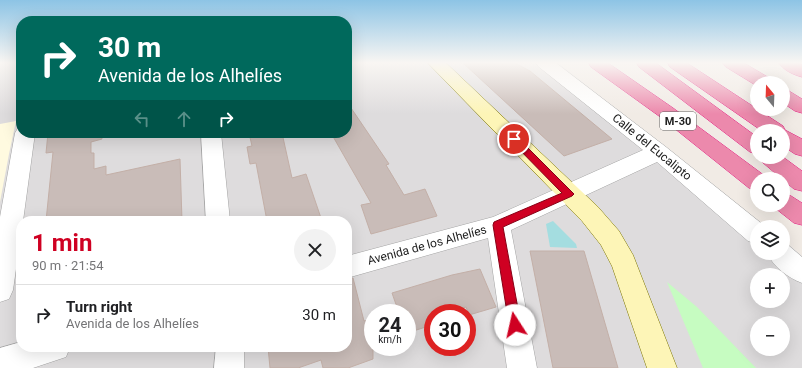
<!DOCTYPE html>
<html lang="en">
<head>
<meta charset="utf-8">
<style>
	body { margin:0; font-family:Roboto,sans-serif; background:#f2f2f2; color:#202124; height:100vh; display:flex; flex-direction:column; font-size:15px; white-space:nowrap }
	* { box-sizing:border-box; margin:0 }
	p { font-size:13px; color:#757577 }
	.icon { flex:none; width:22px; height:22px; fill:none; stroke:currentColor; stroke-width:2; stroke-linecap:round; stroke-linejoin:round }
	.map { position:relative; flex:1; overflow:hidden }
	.drawer { position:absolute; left:16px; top:216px; width:336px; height:136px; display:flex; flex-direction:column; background:#fff; border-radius:16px; box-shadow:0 4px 16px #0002 }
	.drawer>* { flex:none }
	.guide { position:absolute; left:16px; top:16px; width:336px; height:122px; border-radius:16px; box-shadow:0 4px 16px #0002; background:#00695c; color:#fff; overflow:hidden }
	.needle { width:26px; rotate:341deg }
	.controls { position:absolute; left:750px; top:76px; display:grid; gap:8px }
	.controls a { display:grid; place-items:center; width:40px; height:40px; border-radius:50%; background:#fff; box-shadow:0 4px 16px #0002; font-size:20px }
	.speed { position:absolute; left:364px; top:304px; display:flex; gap:8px; font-size:20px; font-weight:700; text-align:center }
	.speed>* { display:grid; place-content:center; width:52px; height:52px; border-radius:50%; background:#fff; box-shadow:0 4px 16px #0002; line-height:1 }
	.speed small { font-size:10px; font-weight:400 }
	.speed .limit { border:6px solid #d22; background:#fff; color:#111 }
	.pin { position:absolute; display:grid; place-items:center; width:34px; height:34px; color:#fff; margin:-17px; border:2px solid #fff; border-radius:50%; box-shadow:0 1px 4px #0007 }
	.me { position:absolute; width:44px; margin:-22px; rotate:350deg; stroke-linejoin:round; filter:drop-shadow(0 0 3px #0008) }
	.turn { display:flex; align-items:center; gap:14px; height:84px; padding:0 16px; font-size:18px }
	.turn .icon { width:52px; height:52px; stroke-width:2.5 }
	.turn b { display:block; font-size:28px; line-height:34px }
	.lanes { display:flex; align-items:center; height:38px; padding:0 16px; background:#0003; justify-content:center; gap:20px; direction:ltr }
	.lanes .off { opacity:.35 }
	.round { display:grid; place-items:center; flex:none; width:42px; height:42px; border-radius:21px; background:#f2f2f2 }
	.headline { display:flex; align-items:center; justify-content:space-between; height:68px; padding:0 16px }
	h1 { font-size:24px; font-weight:700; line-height:30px; color:#cf0022 }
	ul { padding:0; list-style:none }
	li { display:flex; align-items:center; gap:12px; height:60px; padding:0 16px; border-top:1px solid #e0e0e0 }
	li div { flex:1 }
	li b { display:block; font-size:15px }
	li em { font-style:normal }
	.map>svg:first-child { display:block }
	.residential { fill:#dedcdd; fill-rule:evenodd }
	.education { fill:#fffae0 }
	.park { fill:#c6fcc1 }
	.water { fill:#a4dde0 }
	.building { fill:#c9bcb8; stroke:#c3afa7 }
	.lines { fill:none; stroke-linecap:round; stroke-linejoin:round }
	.street-casing { stroke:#a4a4a4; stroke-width:1 }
	.secondary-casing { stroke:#7d7600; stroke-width:1 }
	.highway-casing { stroke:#e41d82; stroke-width:1 }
	.street { fill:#fff; fill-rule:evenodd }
	.secondary { fill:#fdf5b7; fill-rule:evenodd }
	.highway { fill:#ec89ac; fill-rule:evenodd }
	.route { fill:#cf0022; stroke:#870016 }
	.labels { text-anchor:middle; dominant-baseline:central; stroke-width:3.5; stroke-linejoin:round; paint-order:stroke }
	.shield { fill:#fff; stroke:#636363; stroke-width:1 }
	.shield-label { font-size:11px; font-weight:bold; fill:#202020 }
	.street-label { font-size:12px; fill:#202020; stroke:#fff }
</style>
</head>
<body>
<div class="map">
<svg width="802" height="368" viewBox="0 0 802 368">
	<rect width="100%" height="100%" fill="#f1ebe5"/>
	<path class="residential" d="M 0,63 L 21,63 L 21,133 L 347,133 L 347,63 L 558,63 L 766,227 L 757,227 L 757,253 L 783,253 L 783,240 L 802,256 L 802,368 L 0,368 ZM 21,221 L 347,221 L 347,347 L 21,347 ZM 757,275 L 783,275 L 783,301 L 757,301 ZM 373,313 L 407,313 L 407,347 L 373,347 ZM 433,313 L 467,313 L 467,347 L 433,347 ZM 757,323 L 783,323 L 783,349 L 757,349 Z"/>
	<path class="education" d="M 16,121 L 9,154 L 0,202 L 0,124 Z"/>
	<path class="park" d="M 667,282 L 697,307 L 756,368 L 703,368 Z"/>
	<path class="water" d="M 553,221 L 576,244 L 577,248 L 550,247 L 546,224 Z"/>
	<path class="building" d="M 463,63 L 515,63 L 530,71 L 612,139 L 564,156 Z
		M 347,102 L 389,164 L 386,165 L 404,195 L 425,189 L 437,216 L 371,234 L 361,205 L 371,203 L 331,133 L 347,133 Z
		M 48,133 L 101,133 L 102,139 L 91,142 L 91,153 L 94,153 L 94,169 L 106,166 L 106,175 L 180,159 L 182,221 L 46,221 L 53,152 L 46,153 Z
		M 249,133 L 282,133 L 292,178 L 306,174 L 322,221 L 267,221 L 256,163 L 250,164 L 247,147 L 252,146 Z
		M 530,251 L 584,251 L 618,368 L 553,368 Z
		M 480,269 L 496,307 L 469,315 L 466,307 L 447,313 L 433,313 L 433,318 L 429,319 L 432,325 L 407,333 L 407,313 L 399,313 L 392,293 L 452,275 Z
		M 353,278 L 364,321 L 373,319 L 373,359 L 348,368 L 323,368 L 321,360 L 298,368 L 270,368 L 268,347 L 347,347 L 347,279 Z"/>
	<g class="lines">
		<g class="street-casing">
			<path id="street" d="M 536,63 L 556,63 L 666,147 L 766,227 L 757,227 L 757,244 L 748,241 L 657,162 L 511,230 L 537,368 L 507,368 L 488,238 L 347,278 L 347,256 L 493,217 L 643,150 L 539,67 Z
				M 21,127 L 21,133 L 35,133 L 23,221 L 21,221 L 21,234 L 13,290 L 9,299 L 0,302 L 0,217 L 15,133 L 18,128 Z
				M 201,133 L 221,133 L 230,221 L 206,221 Z
				M 783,244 L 788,245 L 802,257 L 802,283 C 788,278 773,266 767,253 L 783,253 Z
				M 21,342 L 21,347 L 70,347 L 66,357 L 33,368 L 0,368 L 0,348 Z
				M 216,347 L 244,347 L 244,368 L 214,368 Z"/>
		</g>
		<g class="secondary-casing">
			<path id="secondary" d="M 428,63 L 446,63 L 598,207 L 619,231 L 633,255 L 677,368 L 647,368 L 612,266 L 601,245 L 582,221 Z"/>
		</g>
		<g class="highway-casing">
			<path id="highway" d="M 589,63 L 608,63 L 673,108 L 765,176 L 766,179 L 757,179 L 757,190 L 749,188 L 659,116 L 591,67 Z
				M 637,63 L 656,63 L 757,137 L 757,154 L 750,152 L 639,67 Z
				M 668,63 L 687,63 L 783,126 L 785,130 L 802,139 L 802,156 L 795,154 L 783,146 L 783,131 L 762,131 L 670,67 Z
				M 723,63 L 744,63 L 771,79 L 774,83 L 757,83 L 757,86 L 726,67 Z
				M 779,63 L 799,63 L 802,65 L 802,77 C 794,75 783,70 779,63 Z
				M 783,89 L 789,91 L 802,99 L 802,113 L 795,111 L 783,103 Z
				M 759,157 L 783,157 L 802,171 L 802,191 L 794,189 L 762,162 Z
				M 783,193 L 791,196 L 802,203 L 802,225 L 794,223 L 775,208 L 773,205 L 783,205 Z"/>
		</g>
		<use href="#street" class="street"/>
		<use href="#secondary" class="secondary"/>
		<use href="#highway" class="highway"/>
	</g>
	<linearGradient id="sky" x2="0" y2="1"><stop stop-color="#8dc4e5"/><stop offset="0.55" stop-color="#f9f6f3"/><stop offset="1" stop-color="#f9f6f3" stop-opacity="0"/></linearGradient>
	<rect width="802" height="114" fill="url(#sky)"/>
	<path class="route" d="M 514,136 L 517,137 L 574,194 L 572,196 L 503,227 L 521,325 L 519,329 L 515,331 L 511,329 L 509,325 L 493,225 L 494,222 L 562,193 L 511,141 L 510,139 L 511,137 Z"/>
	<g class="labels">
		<rect class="shield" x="660" y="112" width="36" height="18" rx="3"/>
		<g class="shield-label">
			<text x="678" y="121">M-30</text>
		</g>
		<g class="street-label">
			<text transform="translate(652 147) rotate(39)">Calle del Eucalipto</text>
			<text transform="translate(427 245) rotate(-15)">Avenida de los Alhelíes</text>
		</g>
	</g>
</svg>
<div class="controls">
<a><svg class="needle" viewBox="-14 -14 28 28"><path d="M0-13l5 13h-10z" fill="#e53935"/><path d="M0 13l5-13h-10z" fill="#757577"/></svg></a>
<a><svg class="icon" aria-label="sound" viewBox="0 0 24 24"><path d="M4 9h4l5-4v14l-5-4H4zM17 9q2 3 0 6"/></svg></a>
<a><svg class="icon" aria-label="search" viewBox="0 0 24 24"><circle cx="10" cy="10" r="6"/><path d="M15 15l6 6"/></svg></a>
<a><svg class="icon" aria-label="layers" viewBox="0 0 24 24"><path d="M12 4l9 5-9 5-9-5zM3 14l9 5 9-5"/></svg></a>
<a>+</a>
<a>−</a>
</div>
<div class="speed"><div>24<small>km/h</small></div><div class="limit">30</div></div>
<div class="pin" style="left:514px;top:139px;background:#d93025"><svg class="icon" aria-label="arrive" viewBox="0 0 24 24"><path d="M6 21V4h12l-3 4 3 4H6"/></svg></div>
<svg class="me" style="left:515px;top:325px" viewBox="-20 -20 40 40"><circle r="19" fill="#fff"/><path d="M0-13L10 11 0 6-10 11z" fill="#cf0022"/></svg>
<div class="guide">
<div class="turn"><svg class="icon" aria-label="right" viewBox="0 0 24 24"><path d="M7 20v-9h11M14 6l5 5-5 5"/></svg><div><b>30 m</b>Avenida de los Alhelíes</div></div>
<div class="lanes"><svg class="icon off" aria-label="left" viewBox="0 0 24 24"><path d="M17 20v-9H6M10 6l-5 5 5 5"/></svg><svg class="icon off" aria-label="ahead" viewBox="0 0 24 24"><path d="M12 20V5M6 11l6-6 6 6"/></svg><svg class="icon" aria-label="right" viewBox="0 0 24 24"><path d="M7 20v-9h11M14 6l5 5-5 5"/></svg></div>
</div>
<section class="drawer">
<div class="headline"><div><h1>1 min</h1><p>90 m · 21:54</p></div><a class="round"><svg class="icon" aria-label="close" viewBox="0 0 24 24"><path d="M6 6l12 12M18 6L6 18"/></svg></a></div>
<ul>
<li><svg class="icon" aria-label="right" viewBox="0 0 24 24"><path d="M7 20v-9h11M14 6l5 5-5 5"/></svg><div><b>Turn right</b><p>Avenida de los Alhelíes</p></div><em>30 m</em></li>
</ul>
</section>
</div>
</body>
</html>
